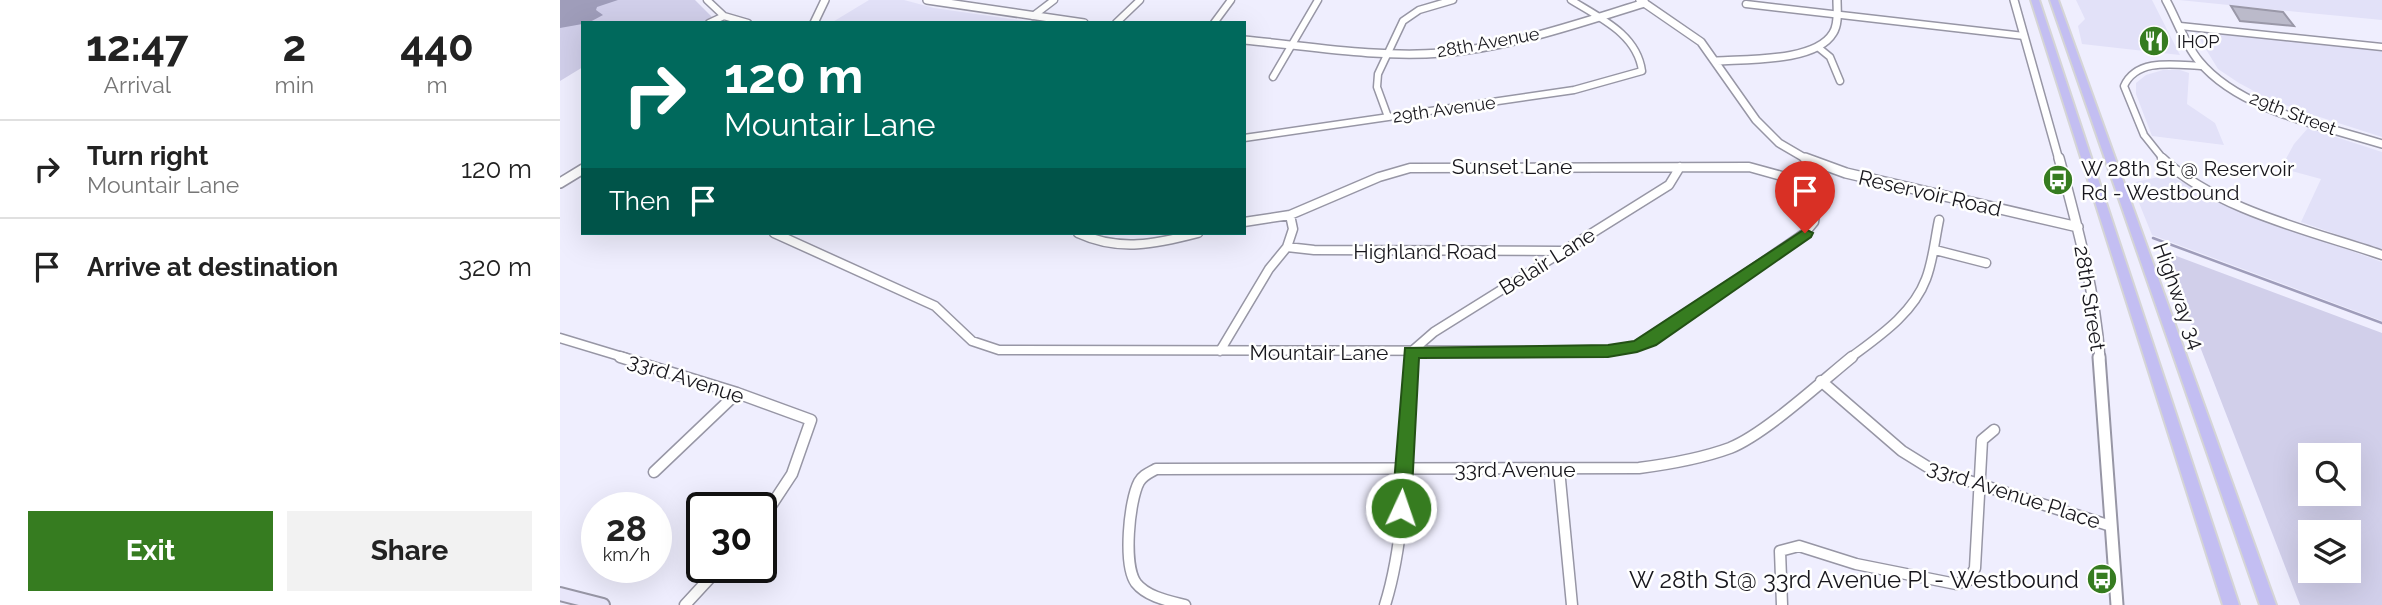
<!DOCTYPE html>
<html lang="en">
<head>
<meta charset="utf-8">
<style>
	body { margin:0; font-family:Raleway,sans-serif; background:#f2f2f2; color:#222; height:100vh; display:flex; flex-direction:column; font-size:26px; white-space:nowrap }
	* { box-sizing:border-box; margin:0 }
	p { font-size:23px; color:#767676 }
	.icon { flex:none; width:38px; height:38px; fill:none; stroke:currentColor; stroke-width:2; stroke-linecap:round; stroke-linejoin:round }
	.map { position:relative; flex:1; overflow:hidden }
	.panel { display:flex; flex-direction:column; background:#fff; width:560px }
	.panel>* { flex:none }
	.top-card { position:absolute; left:21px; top:21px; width:665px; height:214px; border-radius:0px; box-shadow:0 7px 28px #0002; background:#00695c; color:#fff; overflow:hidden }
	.tools { position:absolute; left:1738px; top:443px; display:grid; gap:14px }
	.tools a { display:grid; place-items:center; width:63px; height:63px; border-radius:0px; background:#fff; box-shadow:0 7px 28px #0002; font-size:35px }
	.speed { position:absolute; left:21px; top:492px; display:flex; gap:14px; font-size:35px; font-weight:700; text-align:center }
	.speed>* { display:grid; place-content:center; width:91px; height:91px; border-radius:50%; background:#fff; box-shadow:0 7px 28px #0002; line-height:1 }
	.speed small { font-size:18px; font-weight:400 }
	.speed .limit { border:4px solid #111; border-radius:10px; background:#fff; color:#111 }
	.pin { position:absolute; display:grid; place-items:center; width:60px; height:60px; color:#fff; margin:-72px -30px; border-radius:50% 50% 50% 0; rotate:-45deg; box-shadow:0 0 7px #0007 }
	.pin .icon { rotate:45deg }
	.me { position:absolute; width:77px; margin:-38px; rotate:3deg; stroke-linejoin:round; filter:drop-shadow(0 0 5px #0008) }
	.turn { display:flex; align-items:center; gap:24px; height:147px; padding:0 28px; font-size:32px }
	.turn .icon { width:91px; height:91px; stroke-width:2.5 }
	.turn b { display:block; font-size:49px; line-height:60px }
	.then { display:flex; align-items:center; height:66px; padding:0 28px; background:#0003; gap:14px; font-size:26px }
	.eta { display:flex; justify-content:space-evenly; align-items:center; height:119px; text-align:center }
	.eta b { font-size:42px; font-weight:700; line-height:49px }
	.cta { display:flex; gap:14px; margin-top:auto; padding:14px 28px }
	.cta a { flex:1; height:80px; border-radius:0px; background:#367c20; color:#fff; font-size:28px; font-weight:700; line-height:80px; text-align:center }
	.cta a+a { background:#f2f2f2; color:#222 }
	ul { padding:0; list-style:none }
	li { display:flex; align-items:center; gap:21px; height:98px; padding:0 28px; border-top:2px solid #e0e0e0 }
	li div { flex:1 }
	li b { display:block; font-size:26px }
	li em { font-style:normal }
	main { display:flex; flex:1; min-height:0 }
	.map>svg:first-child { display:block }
	.built { fill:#e2e1f8 }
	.green { fill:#d1cfea; fill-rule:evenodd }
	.water { fill:#9f9dba }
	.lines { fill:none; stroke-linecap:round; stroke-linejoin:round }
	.stream { stroke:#9f9dba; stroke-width:2.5 }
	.building { fill:#bbbaca; stroke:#9a98a8; stroke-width:2 }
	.minor-far2-casing { stroke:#9796a5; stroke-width:9 }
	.minor-far1-casing { stroke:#9796a5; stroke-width:11 }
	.minor-casing { stroke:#9796a5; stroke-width:13 }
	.tertiary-far2-casing { stroke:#9796a5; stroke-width:10 }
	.tertiary-far1-casing { stroke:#9796a5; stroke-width:12 }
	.tertiary-casing { stroke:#9796a5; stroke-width:15 }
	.secondary-casing { stroke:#9796a5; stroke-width:16 }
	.trunk-casing { stroke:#d5d5d6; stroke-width:4 }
	.minor-far2 { stroke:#fff; stroke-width:6 }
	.minor-far1 { stroke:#fff; stroke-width:8 }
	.minor { stroke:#fff; stroke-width:10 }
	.tertiary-far2 { stroke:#fff; stroke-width:7 }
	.tertiary-far1 { stroke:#fff; stroke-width:9 }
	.tertiary { stroke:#fff; stroke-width:11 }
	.secondary { stroke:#e8e6fa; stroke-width:12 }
	.trunk { fill:#c3bef2; fill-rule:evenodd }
	.route { fill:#367c20; stroke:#235115; stroke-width:2 }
	.labels { text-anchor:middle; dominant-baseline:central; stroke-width:5; stroke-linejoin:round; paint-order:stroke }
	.far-poi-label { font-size:18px; fill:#18171d; stroke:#fff; text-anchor:start }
	.far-street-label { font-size:18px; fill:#18171d; stroke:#fff }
	.street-label { font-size:21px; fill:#18171d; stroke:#fff }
	.poi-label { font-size:21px; fill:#18171d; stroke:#fff; text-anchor:start }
	.near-poi-label { font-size:24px; fill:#18171d; stroke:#fff; text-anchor:end }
</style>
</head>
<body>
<main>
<section class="panel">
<div class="eta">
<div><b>12:47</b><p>Arrival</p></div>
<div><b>2</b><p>min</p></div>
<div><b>440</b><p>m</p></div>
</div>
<ul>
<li><svg class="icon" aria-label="right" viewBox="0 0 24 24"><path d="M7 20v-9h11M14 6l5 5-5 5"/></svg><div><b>Turn right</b><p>Mountair Lane</p></div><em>120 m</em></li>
<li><svg class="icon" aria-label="arrive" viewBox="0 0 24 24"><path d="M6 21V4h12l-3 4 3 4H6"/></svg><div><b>Arrive at destination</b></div><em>320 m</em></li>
</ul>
<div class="cta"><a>Exit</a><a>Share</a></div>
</section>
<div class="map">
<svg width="1822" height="605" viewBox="0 0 1822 605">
	<rect width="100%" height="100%" fill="#efeefe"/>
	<path class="built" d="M 309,0 L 344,0 L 374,8 L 479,23 L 271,23 Z
		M 1516,0 L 1592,0 L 1620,55 L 1522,44 L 1518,26 L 1525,19 Z
		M 1619,0 L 1822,0 L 1822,20 L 1749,13 Z
		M 1642,32 L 1822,49 L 1822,137 L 1741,111 L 1705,97 L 1679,83 L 1658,69 L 1636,33 Z
		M 1603,70 L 1620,70 L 1629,73 L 1627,104 L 1655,123 L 1664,145 L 1592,136 L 1576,94 L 1576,83 L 1586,75 Z
		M 1748,128 L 1822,152 L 1822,250 L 1741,222 L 1761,179 L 1721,168 L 1734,144 Z
		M 1608,175 L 1681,211 L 1822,262 L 1822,321 L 1592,235 L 1571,183 Z"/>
	<path class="green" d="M 0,0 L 135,0 L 153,18 L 142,23 L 23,23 L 23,67 L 0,81 Z
		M 1603,251 L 1822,333 L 1822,605 L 1740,605 ZM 1750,455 L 1788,455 L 1788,494 L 1750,494 ZM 1750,532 L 1788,532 L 1788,570 L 1750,570 Z"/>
	<path class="water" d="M 0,0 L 58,0 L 37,7 L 36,10 L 43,15 L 28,23 L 0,28 Z"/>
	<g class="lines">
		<path class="stream" d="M 1593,238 L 1822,323"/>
	</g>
	<path class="building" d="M 1671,6 L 1723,12 L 1734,26 L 1680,21 Z"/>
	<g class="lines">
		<g class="minor-far2-casing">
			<path id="minor-far2" d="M 147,0 L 164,16 L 188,23
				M 1186,4 L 1464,36
				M 473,16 L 494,0
				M 149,23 L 164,16
				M 556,23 L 580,0
				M 654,23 L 671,0
				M 1620,26 L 1822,47
				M 1259,48 L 1270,57 L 1280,81
				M 713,77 L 758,0
				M 828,117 L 817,87 L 818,74 L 843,21 L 859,10 L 893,0
				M 684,138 L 1014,90 L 1082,71 C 1077,34 1040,18 1011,0
				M 1604,160 L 1584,135 L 1564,86 C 1577,57 1616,65 1643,66"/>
		</g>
		<g class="minor-far1-casing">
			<path id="minor-far1" d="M 1602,158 C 1656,210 1752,231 1822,255
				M 684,222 L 730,215 L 819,177 L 850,168 L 1189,167 L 1229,178
				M 214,233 L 375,306 L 412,341 L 439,350 L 1048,351 L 1077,346 L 1090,340 L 1245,233 L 1254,222 L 1256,208 L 1243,189 L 1229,178 L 1250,161
				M 518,233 C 559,252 596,244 638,233
				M 727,247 L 754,250 L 1001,251
				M 1375,250 L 1426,263
				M 0,338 L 66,358
				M 660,351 L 709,269 L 727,247 L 733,229 L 730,215
				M 851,358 L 851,352 L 874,332 L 1109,185 L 1120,167
				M 1290,358 C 1318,337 1353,314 1366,279 C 1373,261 1375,239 1379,220"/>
		</g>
		<g class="minor-casing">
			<path id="minor" d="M 60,357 L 177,393 L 251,420 L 232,474 L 201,521
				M 1261,381 L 1342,451 L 1371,469 L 1551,526
				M 999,469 L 1012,605
				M 94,472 L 177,393
				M 125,605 L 160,567
				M 625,605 C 609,601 587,597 576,583 C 563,565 569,501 579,482 C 583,475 589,473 596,469 L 1079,468 C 1110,464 1140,459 1170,448 C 1205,434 1261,382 1292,357
				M 825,605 C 848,532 846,434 851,357
				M 1222,605 L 1220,551 L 1239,546 L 1296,564 L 1396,584 L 1409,580 L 1415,568 L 1422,440 L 1434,430"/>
		</g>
		<g class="tertiary-far2-casing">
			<path id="tertiary-far2" d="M 367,0 L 524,23
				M 1080,0 L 1141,42 L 1196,120 L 1219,143 L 1248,160
				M 1454,0 L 1499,160
				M 1606,0 C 1617,20 1624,43 1639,61 C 1679,110 1764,126 1822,144
				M 254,23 L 265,0
				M 684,40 C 749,46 816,58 882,53 C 952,47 1019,23 1085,3
				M 1157,61 C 1187,59 1256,62 1273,33 C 1279,24 1277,10 1277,0"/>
		</g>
		<g class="tertiary-far1-casing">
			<path id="tertiary-far1" d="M 1245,158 L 1286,173 L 1518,227
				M 1499,158 C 1517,225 1535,290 1540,358
				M 0,183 L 23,169"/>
		</g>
		<g class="tertiary-casing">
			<path id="tertiary" d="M 1539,357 L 1557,605"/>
		</g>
		<g class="secondary-casing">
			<path id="secondary" d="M 0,594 L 43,605"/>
		</g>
		<g class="trunk-casing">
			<path id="trunk" d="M 1471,0 L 1479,0 L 1679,605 L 1663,605 Z
				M 1490,0 L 1498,0 L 1716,605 L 1700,605 Z"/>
		</g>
		<use href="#minor-far2" class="minor-far2"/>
		<use href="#minor-far1" class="minor-far1"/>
		<use href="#minor" class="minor"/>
		<use href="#tertiary-far2" class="tertiary-far2"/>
		<use href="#tertiary-far1" class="tertiary-far1"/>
		<use href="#tertiary" class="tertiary"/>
		<use href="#secondary" class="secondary"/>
		<use href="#trunk" class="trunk"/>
	</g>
	<path class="route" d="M 1245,229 L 1253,233 L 1251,237 L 1096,345 L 1077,352 L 1048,357 L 859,358 L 851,508 L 848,513 L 841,516 L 834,513 L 832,508 L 845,348 L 1048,345 L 1074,341 Z"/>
	<defs>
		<g id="restaurant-disc" transform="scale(1.575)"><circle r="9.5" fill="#367c20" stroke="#fff"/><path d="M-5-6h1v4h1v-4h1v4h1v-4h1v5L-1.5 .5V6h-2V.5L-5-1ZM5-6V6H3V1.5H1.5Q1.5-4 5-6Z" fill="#fff"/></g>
		<g id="bus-disc" transform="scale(1.575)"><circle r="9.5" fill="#367c20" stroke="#fff"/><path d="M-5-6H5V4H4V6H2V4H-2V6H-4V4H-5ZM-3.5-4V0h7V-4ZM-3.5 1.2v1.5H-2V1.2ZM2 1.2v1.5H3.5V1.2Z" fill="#fff"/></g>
	</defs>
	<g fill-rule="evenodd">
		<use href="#restaurant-disc" x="1594" y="41"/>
		<use href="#bus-disc" x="1498" y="180"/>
		<use href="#bus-disc" x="1542" y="579"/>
	</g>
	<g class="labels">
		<g class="far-poi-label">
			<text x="1617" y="41">IHOP</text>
		</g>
		<g class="far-street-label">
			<text transform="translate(928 42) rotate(-10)">28th Avenue</text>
			<text transform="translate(884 109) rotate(-8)">29th Avenue</text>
			<text transform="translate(1733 113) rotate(21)">29th Street</text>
		</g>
		<g class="street-label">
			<text x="952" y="166">Sunset Lane</text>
			<text transform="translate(1370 193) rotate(13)">Reservoir Road</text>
			<text x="865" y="251">Highland Road</text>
			<text transform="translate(987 261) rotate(-32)">Belair Lane</text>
			<text transform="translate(1619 296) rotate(70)">Highway 34</text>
			<text transform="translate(1530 298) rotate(81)">28th Street</text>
			<text x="759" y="352">Mountair Lane</text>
			<text transform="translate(126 378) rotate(18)">33rd Avenue</text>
			<text x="955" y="469">33rd Avenue</text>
			<text transform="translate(1454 494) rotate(18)">33rd Avenue Place</text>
		</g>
		<g class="poi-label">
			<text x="1521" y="168">W 28th St @ Reservoir<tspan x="1521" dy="24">Rd - Westbound</tspan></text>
		</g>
		<g class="near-poi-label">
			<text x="1519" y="579">W 28th St@ 33rd Avenue Pl - Westbound</text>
		</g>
	</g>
</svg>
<div class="tools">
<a><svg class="icon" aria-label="search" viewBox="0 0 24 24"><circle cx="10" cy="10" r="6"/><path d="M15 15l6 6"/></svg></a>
<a><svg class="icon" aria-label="layers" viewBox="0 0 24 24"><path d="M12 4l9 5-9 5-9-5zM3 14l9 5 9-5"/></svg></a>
</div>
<div class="speed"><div>28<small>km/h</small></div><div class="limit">30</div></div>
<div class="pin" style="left:1245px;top:233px;background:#d93025"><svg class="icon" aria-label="arrive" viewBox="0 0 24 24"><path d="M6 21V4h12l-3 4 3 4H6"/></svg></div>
<svg class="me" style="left:841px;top:508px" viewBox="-20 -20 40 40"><circle r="17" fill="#367c20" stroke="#fff" stroke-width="3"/><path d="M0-11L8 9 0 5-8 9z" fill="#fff"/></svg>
<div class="top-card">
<div class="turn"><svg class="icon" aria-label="right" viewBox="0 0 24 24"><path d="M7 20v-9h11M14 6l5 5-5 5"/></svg><div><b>120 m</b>Mountair Lane</div></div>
<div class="then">Then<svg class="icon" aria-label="arrive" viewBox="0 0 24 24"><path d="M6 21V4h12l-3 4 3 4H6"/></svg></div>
</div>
</div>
</main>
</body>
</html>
